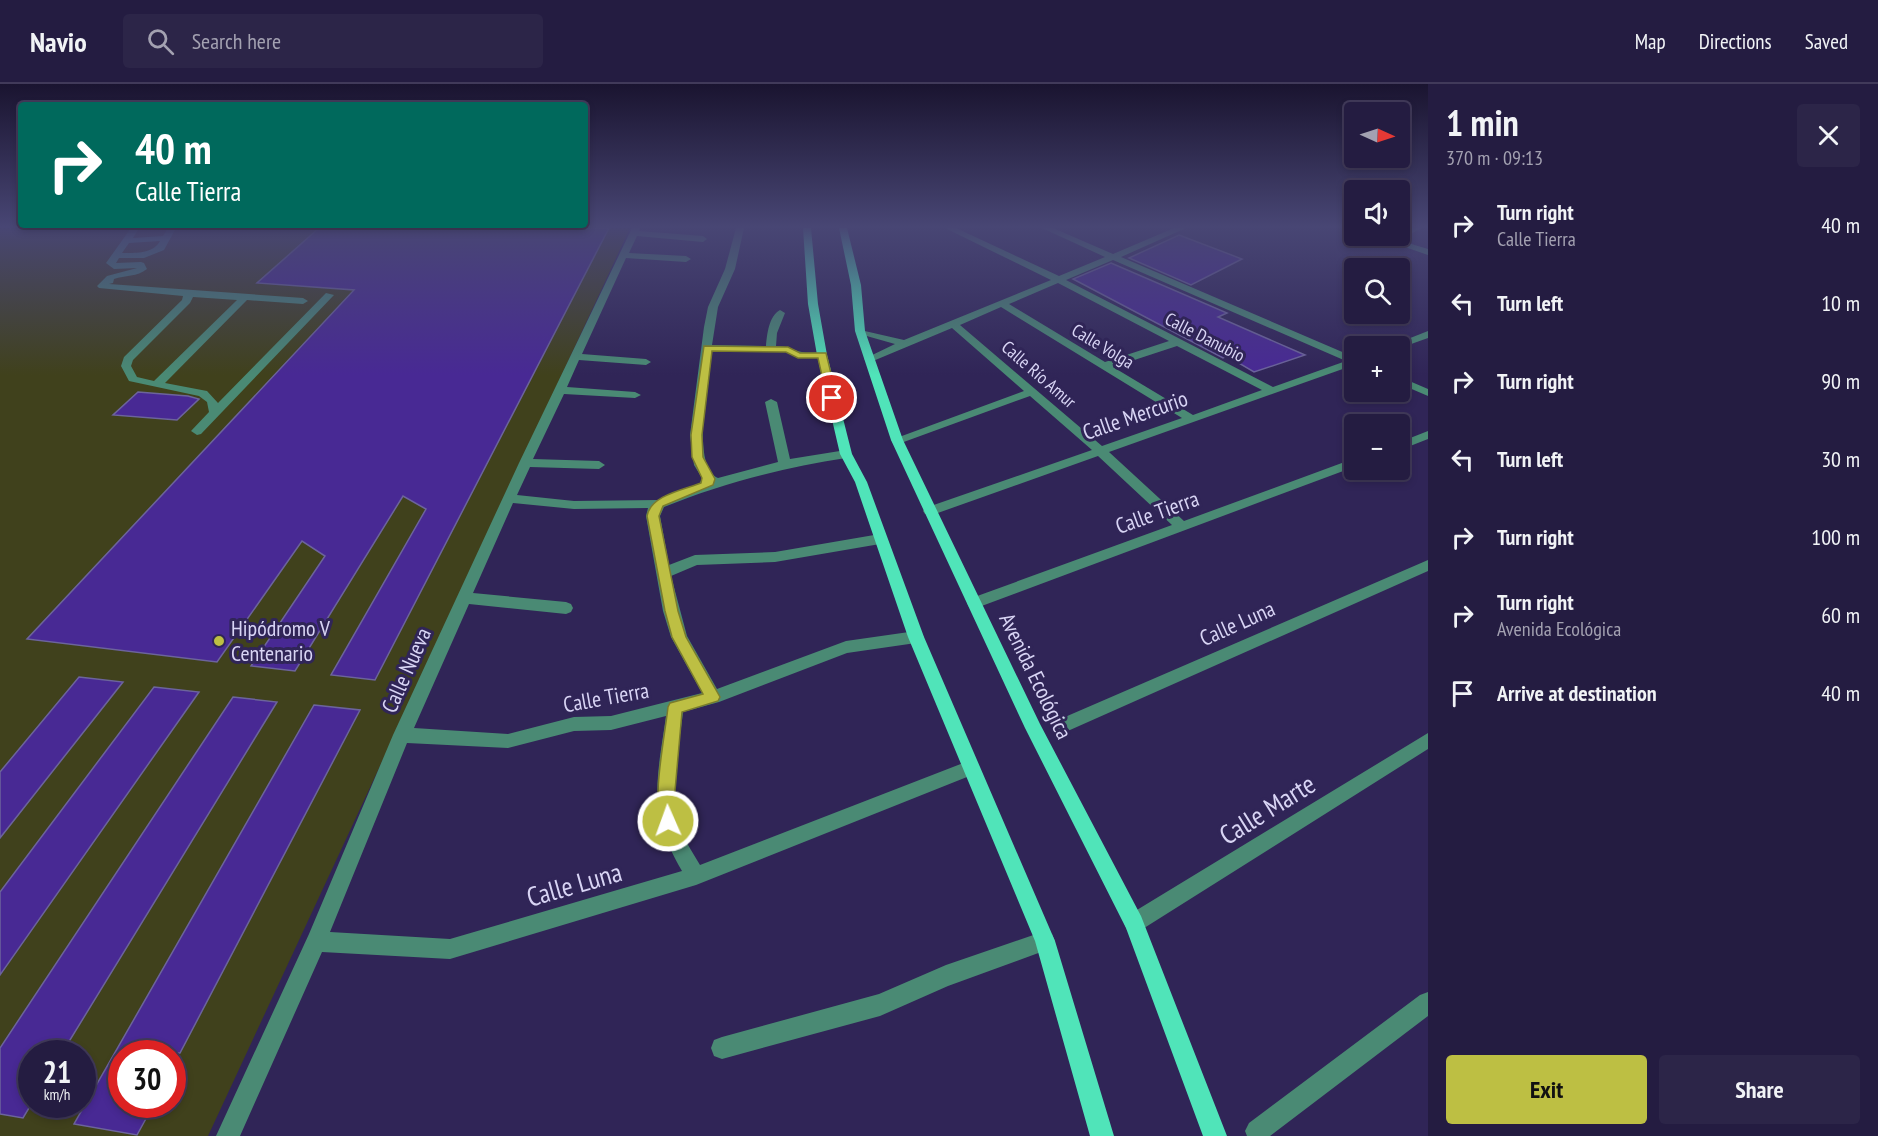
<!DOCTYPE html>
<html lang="en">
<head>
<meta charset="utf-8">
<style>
	body { margin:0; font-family:"PT Sans Narrow",sans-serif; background:#2c2548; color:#f1f3f6; height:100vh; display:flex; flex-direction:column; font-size:22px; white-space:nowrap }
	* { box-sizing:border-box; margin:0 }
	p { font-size:20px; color:#a3a1b1 }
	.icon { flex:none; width:33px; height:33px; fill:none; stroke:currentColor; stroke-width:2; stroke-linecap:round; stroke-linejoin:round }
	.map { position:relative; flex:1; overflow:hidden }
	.sheet { display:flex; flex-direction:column; background:#241c41; width:450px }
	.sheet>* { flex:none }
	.top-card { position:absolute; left:18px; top:18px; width:570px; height:126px; border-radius:6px; box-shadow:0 3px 9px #0003,0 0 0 2px #413a5a; background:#00695c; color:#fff; overflow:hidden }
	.needle { width:39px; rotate:93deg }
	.fabs { position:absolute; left:1344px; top:18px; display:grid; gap:12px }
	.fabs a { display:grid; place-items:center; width:66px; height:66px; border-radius:6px; background:#241c41; box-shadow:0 3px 9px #0003,0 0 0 2px #413a5a; font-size:30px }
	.speed { position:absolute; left:18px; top:956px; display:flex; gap:12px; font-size:30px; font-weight:700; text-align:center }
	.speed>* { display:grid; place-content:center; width:78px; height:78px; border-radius:50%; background:#241c41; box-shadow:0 3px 9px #0003,0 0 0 2px #413a5a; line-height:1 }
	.speed small { font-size:15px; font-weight:400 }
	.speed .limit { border:9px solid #d22; background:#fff; color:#111 }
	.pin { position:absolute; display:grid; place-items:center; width:51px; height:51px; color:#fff; margin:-26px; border:3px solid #fff; border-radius:50%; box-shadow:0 2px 6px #0007 }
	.me { position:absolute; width:66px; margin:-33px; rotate:358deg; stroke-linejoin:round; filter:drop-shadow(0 0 4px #0008) }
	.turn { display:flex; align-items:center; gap:21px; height:126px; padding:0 18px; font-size:27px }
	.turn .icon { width:78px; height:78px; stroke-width:2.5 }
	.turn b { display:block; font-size:42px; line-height:51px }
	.round { display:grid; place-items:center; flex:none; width:63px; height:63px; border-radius:6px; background:#2c2548 }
	.headline { display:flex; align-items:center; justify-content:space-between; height:102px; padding:0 18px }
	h1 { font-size:36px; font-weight:800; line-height:45px }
	.cta { display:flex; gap:12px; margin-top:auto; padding:12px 18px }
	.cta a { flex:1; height:69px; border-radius:6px; background:#bdbf43; color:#111; font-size:24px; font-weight:800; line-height:69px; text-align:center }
	.cta a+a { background:#2c2548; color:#f1f3f6 }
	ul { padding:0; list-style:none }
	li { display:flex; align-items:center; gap:18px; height:78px; padding:0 18px }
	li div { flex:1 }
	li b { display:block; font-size:22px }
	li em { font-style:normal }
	header { display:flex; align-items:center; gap:36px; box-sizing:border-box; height:84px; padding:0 30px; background:#241c41; border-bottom:2px solid #413a5a }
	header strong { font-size:28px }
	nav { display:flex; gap:33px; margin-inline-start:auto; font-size:21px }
	.search { width:420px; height:54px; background:#2c2548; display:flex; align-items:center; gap:15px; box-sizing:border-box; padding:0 21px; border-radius:6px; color:#a3a1b1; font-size:22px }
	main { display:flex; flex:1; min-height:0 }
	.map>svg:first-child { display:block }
	.green { fill:#40411c; fill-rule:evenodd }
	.building { fill:#482994; stroke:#6c649c; stroke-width:1.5 }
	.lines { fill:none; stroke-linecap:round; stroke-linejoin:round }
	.minor { fill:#4a8a74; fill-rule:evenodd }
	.major { fill:#50e4b9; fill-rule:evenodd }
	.route { fill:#bdbf43; stroke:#7b7c2c; stroke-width:1.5 }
	.poi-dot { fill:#bdbf43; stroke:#302557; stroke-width:2 }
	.labels { text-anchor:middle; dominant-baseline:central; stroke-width:6; stroke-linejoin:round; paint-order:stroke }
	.far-street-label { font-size:18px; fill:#d8d4f4; stroke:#302557 }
	.street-label { font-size:22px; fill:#d8d4f4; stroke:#302557 }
	.poi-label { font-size:22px; fill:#d8d4f4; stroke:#302557; text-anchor:start }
	.near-street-label { font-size:27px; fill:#d8d4f4; stroke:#302557 }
</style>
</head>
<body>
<header>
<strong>Navio</strong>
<div class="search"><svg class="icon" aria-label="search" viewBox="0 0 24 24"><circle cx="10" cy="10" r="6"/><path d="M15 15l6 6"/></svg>Search here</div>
<nav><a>Map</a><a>Directions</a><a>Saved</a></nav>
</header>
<main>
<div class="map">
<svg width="1428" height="1052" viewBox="0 0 1428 1052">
	<rect width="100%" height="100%" fill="#302557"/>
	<path class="green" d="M 0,144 L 630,144 L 208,1052 L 0,1052 ZM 32,969 L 82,969 L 82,1020 L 32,1020 ZM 122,969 L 172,969 L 172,1020 L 122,1020 Z"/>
	<path class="building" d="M 319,144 L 609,144 L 375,596 L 331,591 L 426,425 L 403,412 L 295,587 L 251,582 L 325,472 L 302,457 L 217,578 L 27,555 L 354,206 L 257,199 Z
		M 1179,151 L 1242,175 L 1191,201 L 1129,174 Z
		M 1111,179 L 1227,229 L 1218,233 L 1305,271 L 1254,288 L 1227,272 L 1223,274 L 1073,195 Z
		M 138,308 L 188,312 L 199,315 L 177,336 L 113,331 Z
		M 79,593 L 123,598 L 0,754 L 0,688 Z
		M 154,603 L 199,608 L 0,891 L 0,808 Z
		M 233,613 L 277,618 L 62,969 L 32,969 L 32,1019 L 23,1034 L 0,1030 L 0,964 Z
		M 314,621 L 360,626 L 180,969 L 122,969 L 122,1020 L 154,1020 L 137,1051 L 74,1040 Z"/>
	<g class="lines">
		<path class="minor" d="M 131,144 L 139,144 L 133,154 L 163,152 L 168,144 L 176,144 L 164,166 L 144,174 L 119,174 L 116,179 L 141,178 L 144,179 L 147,185 C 137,193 125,191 114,195 L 113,199 L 109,200 L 303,214 L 308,217 L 303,220 L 247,216 L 165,299 L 207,307 L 218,319 L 326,209 L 334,211 L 201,350 L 197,351 L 191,347 L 209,328 L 207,318 L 199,312 L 129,297 L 121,282 L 124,273 L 182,216 L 183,212 L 99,204 L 97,202 L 107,192 L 137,184 L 114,185 L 106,179 ZM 160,157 C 153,170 135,169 122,169 L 129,159 ZM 193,213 L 237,216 L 154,297 L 137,293 L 131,282 L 133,276 L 190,219 Z
			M 632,144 L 640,144 L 639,147 L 703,152 L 707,155 L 703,158 L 637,152 L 629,169 L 686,172 L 691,175 L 686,178 L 626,174 L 582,270 L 646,275 L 651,278 L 646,281 L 579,276 L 567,303 L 635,308 L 641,311 L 635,314 L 564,310 L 533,375 L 599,377 L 605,381 L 599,385 L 530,383 L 517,411 L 574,417 L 658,416 L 700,399 L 702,394 L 694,381 L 690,351 L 704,243 L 708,223 L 725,185 L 736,144 L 744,144 L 735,185 L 718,223 L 712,261 L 766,262 C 767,250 769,232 780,226 L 785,229 L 777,249 L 776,262 C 788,262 792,266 802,268 C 811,270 820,266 827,271 L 822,274 L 798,274 L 786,268 L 711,267 C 709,292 690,383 718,394 L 778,378 L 765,318 L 771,315 L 777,318 L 790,375 L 846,366 L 852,370 L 846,374 C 782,384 723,399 664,423 L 660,432 L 669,481 L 695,471 L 775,468 L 880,450 L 887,455 L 880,460 L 775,478 L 697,481 L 671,492 L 687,552 L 717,605 L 846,557 L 916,547 L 921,549 L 924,553 L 921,557 L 916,559 L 847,569 L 719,618 L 683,628 C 679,665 668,707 680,744 C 685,757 693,769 700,781 L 971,676 L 977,679 L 980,684 L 977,689 L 696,801 L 450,875 L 322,868 L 240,1052 L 216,1052 L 309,850 L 393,651 L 519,379 ZM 513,419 L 574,425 L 648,424 L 646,432 L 663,527 L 671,553 L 702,609 L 611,632 L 574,633 L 508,650 L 414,644 L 469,520 L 566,530 L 571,528 L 573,524 L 571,520 L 566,518 L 473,509 ZM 666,632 C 657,696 647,727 682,787 L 450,855 L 330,848 L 407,659 L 508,664 L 574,647 L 611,646 Z
			M 945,144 L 956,144 L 1059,192 L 1105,173 L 1042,144 L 1053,144 L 1113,170 L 1174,144 L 1186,144 L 1121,173 L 1354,273 L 1354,281 L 1109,368 L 1184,437 L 1350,376 L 1354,375 L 1354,383 L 979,523 L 969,523 L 967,519 L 969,515 L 1172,441 L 1098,372 L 935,430 L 925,430 L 923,427 L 925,424 L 1092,366 L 1030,312 L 901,359 L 893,359 L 891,356 L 1024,307 L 952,244 L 873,277 L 869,278 L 864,275 L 895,260 L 856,249 L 856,245 L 904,256 L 1051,196 ZM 1113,176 L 1346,277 L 1273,303 L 1066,196 ZM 1058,199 L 1169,257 L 1105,278 L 1009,220 ZM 1001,223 L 1182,334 L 1102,362 L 960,241 ZM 1177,262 L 1262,306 L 1193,331 L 1113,283 Z
			M 1411,144 L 1422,144 L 1398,156 L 1428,165 L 1428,171 L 1373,152 L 1400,152 L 1400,149 Z
			M 1428,247 L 1428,254 L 1400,264 L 1390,262 Z
			M 1400,293 L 1428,305 L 1428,312 L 1400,300 Z
			M 1428,347 L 1428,355 L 1400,366 L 1400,358 Z
			M 1428,476 L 1428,487 L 1070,646 L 1064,648 L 1058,646 L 1056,641 L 1058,636 Z
			M 1428,649 L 1428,665 L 1141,846 L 1134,849 L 1127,846 L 1124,839 L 1127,832 Z
			M 1045,847 L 1052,850 L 1055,857 L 1052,864 L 948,902 L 880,932 L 722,975 L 714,972 L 711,964 L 714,956 L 722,953 L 879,910 L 946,881 Z
			M 1428,908 L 1428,932 L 1270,1052 L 1247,1052 L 1245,1047 L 1249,1039 L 1420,911 Z"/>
		<path class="major" d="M 803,144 L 811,144 L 818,220 L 827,271 L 852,370 L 867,398 L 924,553 L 1055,857 L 1114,1052 L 1090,1052 L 1035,857 L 908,553 L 855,398 L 840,370 L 817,271 L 808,220 Z
			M 839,144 L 847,144 L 861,201 L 865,247 L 903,356 L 1040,640 L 1141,832 L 1227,1052 L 1203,1052 L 1126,844 L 1025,644 L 891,356 L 855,247 L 851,201 Z"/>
	</g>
	<linearGradient id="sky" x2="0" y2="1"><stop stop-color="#1a1430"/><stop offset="0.49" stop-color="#484674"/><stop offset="1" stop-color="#484674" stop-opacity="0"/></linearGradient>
	<rect width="1428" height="291" fill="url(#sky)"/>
	<path class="route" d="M 704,262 L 788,263 L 800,269 L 826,269 L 837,314 L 832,318 L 827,314 L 818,274 L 798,274 L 786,268 L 712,267 L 702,351 L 703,373 L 715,395 L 713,401 L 663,422 L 659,432 L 678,527 L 686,553 L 720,613 L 718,617 L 682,628 L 674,718 L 677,737 L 674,742 L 668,745 L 662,742 C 651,718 665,652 668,623 L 670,619 L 703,610 L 672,553 L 665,527 L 647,432 C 651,411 683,406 701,399 L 702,394 L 692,373 L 691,351 Z"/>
	<circle class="poi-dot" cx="219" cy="557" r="6"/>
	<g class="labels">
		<g class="far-street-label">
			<text transform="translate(1205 253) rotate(27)">Calle Danubio</text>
			<text transform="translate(1103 262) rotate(31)">Calle Volga</text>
			<text transform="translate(1039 290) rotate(41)">Calle Río Amur</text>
		</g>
		<g class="street-label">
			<text transform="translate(1135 331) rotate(-19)">Calle Mercurio</text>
			<text transform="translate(1157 428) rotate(-20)">Calle Tierra</text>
			<text transform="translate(1237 539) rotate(-24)">Calle Luna</text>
			<text transform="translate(406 586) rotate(-66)">Calle Nueva</text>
			<text transform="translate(1036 592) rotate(64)">Avenida Ecológica</text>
			<text transform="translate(606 613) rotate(-10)">Calle Tierra</text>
		</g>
		<g class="poi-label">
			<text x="231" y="544">Hipódromo V<tspan x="231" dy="25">Centenario</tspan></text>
		</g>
		<g class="near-street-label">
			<text transform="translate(1267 725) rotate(-32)">Calle Marte</text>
			<text transform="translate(574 800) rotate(-16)">Calle Luna</text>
		</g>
	</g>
</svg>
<div class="fabs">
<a><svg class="needle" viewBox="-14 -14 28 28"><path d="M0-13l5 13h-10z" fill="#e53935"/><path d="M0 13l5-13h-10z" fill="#a3a1b1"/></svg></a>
<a><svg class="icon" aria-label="sound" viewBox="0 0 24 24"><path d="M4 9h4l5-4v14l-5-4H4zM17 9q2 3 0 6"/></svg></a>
<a><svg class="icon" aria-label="search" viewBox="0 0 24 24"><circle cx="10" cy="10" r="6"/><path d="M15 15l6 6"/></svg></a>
<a>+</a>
<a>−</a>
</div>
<div class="speed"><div>21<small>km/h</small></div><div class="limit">30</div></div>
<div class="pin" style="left:832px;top:314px;background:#d93025"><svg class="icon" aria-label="arrive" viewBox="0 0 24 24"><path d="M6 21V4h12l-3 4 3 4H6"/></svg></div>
<svg class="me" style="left:668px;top:737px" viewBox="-20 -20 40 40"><circle r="17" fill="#bdbf43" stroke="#fff" stroke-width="3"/><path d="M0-11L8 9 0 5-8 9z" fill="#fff"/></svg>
<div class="top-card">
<div class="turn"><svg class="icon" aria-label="right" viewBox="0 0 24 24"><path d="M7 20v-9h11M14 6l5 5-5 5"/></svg><div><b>40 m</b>Calle Tierra</div></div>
</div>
</div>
<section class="sheet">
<div class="headline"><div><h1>1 min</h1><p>370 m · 09:13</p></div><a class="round"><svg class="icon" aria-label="close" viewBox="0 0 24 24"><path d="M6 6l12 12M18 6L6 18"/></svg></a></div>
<ul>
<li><svg class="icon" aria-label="right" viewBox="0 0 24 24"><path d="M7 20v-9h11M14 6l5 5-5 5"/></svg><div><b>Turn right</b><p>Calle Tierra</p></div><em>40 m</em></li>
<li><svg class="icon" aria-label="left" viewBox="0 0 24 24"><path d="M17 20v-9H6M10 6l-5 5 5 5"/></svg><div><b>Turn left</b></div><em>10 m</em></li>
<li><svg class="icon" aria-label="right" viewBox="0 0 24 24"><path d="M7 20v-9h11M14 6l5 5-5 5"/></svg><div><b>Turn right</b></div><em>90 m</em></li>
<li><svg class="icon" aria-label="left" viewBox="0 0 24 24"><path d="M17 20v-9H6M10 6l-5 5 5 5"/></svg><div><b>Turn left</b></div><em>30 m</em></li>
<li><svg class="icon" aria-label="right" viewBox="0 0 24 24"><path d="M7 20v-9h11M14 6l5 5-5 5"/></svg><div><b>Turn right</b></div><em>100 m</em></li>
<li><svg class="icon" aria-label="right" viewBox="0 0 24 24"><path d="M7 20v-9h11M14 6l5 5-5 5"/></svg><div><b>Turn right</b><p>Avenida Ecológica</p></div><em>60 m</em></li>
<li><svg class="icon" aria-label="arrive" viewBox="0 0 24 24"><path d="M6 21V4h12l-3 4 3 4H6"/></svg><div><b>Arrive at destination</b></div><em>40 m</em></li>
</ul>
<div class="cta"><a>Exit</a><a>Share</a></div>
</section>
</main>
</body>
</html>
